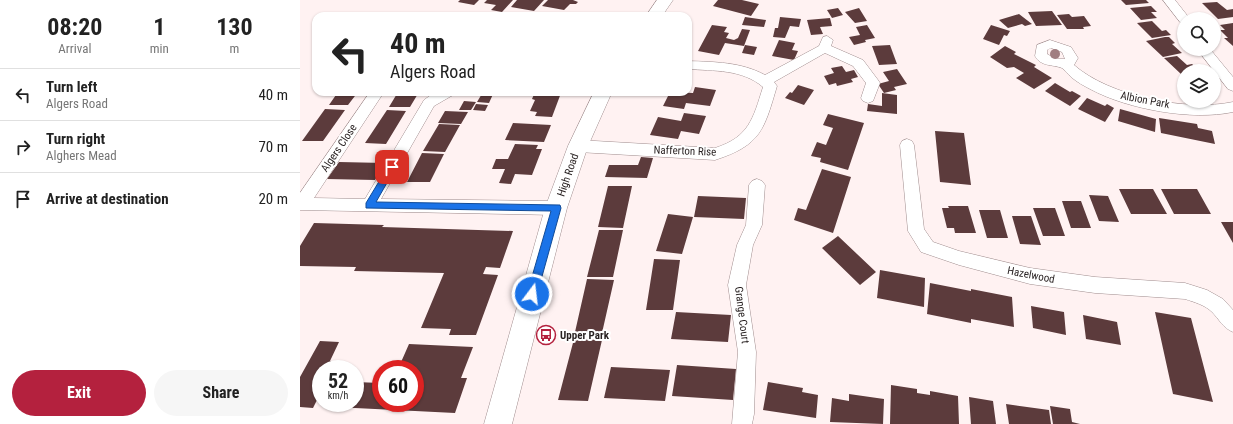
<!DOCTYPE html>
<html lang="en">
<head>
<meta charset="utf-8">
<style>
	body { margin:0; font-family:"Roboto Condensed",sans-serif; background:#f6f6f6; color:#222; height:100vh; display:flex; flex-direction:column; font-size:15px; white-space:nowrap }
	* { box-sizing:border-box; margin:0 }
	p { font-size:13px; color:#767676 }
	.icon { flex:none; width:22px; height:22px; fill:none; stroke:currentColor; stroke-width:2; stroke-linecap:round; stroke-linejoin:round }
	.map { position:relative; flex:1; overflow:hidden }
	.side { display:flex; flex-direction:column; background:#fff; width:300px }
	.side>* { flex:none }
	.hud { position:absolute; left:12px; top:12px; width:380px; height:84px; border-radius:12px; box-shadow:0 1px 3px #0004; background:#fff; color:#222; overflow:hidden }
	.buttons { position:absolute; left:877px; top:12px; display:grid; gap:8px }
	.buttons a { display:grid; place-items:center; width:44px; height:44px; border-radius:50%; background:#fff; box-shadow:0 1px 3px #0004; font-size:20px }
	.speed { position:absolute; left:12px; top:360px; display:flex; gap:8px; font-size:20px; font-weight:700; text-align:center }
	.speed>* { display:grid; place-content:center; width:52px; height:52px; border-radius:50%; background:#fff; box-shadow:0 1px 3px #0004; line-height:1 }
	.speed small { font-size:10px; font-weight:400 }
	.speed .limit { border:6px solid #d22; background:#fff; color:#111 }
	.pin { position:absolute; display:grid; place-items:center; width:34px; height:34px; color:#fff; margin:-17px; border-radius:8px; box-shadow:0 2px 6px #0006 }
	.me { position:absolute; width:44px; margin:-22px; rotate:15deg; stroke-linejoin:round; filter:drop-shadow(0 0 3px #0008) }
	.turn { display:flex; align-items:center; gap:14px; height:84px; padding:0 12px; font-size:18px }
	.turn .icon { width:52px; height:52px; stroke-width:2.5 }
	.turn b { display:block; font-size:28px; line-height:34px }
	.eta { display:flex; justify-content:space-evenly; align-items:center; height:68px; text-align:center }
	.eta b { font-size:24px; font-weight:700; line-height:28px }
	.cta { display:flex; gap:8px; margin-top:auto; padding:8px 12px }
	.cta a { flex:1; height:46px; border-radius:24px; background:#b4213e; color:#fff; font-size:16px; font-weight:700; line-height:46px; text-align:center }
	.cta a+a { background:#f6f6f6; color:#222 }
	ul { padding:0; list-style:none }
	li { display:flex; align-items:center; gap:12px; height:52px; padding:0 12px; border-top:1px solid #e0e0e0 }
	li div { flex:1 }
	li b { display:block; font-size:15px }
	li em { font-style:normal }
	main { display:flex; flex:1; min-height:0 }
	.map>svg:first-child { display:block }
	.building { fill:#5c3b3c }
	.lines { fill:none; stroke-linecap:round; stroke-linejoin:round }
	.minor-casing { stroke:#a08d8e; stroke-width:1 }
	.primary-casing { stroke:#a08d8e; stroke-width:1 }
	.minor { fill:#fff; fill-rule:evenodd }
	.primary { fill:#fff; fill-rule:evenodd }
	.tree { fill:#a07e81 }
	.route { fill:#1a73e8; stroke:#114b97 }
	.labels { text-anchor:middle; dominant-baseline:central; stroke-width:4; stroke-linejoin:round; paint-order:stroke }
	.street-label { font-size:11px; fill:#261f1f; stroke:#fff }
	.poi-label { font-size:11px; font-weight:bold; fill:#261f1f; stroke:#fff; text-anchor:start }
</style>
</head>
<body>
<main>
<section class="side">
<div class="eta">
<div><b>08:20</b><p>Arrival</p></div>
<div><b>1</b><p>min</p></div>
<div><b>130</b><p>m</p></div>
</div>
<ul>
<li><svg class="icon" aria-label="left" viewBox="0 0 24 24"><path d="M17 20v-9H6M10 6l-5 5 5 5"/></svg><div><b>Turn left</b><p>Algers Road</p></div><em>40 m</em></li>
<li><svg class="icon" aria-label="right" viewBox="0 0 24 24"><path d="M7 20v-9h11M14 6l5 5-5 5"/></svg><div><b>Turn right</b><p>Alghers Mead</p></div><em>70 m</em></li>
<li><svg class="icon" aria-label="arrive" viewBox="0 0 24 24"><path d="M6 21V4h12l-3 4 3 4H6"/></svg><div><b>Arrive at destination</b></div><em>20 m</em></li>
</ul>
<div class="cta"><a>Exit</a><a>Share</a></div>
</section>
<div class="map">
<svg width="933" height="424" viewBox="0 0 933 424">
	<rect width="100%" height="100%" fill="#fff2f2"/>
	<path class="building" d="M 160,0 L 179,0 L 174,5 L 158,2 Z
		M 187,0 L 213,0 L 202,12 L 191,10 L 196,5 L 184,3 Z
		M 217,0 L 244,0 L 234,11 L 211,7 Z
		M 248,0 L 273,0 L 278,2 L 276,4 L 270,4 L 264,10 L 242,6 Z
		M 418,0 L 442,0 L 459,4 L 451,16 L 413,6 Z
		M 821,0 L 846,0 L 849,3 L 826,5 Z
		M 917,2 L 927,10 L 933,9 L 933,17 L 918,19 L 902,3 Z
		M 851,6 L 857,12 L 851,12 L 857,18 L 841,20 L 830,8 Z
		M 538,8 L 543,15 L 532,18 L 527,10 Z
		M 559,8 L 567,21 L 555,23 L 545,12 Z
		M 752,11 L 762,25 L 736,26 L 728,12 Z
		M 719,14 L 732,24 L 725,26 L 722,24 L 708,28 L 699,20 Z
		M 769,14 L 772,17 L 784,16 L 791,26 L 783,27 L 784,29 L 767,29 L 757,15 Z
		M 445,17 L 466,20 L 464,27 L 442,25 Z
		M 480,17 L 501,19 L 499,27 L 490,26 L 485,38 L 473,37 L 475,28 L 478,28 Z
		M 530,18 L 532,26 L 520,27 L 523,34 L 511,35 L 507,20 Z
		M 852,21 L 862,31 L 866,30 L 871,35 L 852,38 L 837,23 Z
		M 933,23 L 933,46 L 924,38 L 928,38 L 920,30 L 925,30 L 920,25 Z
		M 412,25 L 427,27 L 424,32 L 429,33 L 426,38 L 434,40 L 438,38 L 442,29 L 450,30 L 444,46 L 425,43 L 419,55 L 398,51 Z
		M 567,25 L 575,38 L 565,40 L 566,42 L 554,45 L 549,37 L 560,35 L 556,27 Z
		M 691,25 L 710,31 L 707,36 L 704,35 L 699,45 L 683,39 Z
		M 865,37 L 869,37 L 875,43 L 872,44 L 882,53 L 863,57 L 846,41 Z
		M 479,40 L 495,43 L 492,50 L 498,51 L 494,60 L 472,56 Z
		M 445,45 L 457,47 L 454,55 L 442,53 Z
		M 590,45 L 597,64 L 579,65 L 572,46 Z
		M 705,46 L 716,52 L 714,54 L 736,65 L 734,67 L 752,78 L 734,89 L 716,78 L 724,73 L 714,67 L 707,68 L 690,57 Z
		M 877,56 L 887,65 L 892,64 L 900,71 L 884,71 L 884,75 L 882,75 L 864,58 Z
		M 542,66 L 546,72 L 554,70 L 558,77 L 551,79 L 553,82 L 537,86 L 536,83 L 529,85 L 524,76 L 534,73 L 531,68 Z
		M 597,69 L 607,84 L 594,87 L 596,90 L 584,93 L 578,84 L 589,81 L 583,72 Z
		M 755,83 L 770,92 L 772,91 L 781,96 L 770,106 L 745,91 Z
		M 498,85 L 514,90 L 504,105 L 485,98 L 490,92 L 492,93 Z
		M 395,87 L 416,90 L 410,106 L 386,103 L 384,109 L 363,106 L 370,92 L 393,93 Z
		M 38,92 L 58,92 L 48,105 L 29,105 Z
		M 98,92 L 119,92 L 110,107 L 89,107 Z
		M 183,92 L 194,92 L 189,103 L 177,102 Z
		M 235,92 L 261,93 L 252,117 L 235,116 L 237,112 L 230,111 L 235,100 L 232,99 Z
		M 582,93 L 597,95 L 597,114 L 567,111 L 568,104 L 582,106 Z
		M 787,98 L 805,106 L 807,104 L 814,108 L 805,122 L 778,109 Z
		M 164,101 L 176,102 L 171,110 L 159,110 Z
		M 176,104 L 188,105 L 185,111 L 173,110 Z
		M 25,109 L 45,110 L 23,141 L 2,141 Z
		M 820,109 L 856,119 L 855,132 L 818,121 Z
		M 87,110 L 106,111 L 86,144 L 65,143 Z
		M 145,111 L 168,112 L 161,124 L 138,123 Z
		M 384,113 L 406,116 L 399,134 L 381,131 L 378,139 L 350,135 L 358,117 L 381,121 Z
		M 528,114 L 564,123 L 548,170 L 520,162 L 521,158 L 511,156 L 517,142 L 526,145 L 533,128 L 523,125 Z
		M 859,118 L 897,124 L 898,128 L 912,131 L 915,144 L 861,133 Z
		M 213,123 L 251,125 L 244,142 L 205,140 Z
		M 139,124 L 160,125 L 145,152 L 123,151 Z
		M 635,131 L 664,133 L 671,185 L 640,182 Z
		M 215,144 L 238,145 L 236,149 L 242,149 L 232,175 L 215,174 L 211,184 L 199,183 L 205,169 L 192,169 L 196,159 L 208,159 Z
		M 122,153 L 144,154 L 130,182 L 107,182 Z
		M 341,157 L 353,158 L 347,178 L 305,177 L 309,165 L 338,165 Z
		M 39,162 L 85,163 L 75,180 L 27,179 Z
		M 522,169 L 551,177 L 533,233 L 494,220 L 498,208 L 506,210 Z
		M 308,186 L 332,186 L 323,228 L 298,227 Z
		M 819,189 L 853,189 L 867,214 L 831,214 Z
		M 861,189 L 897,189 L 911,214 L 874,214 Z
		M 789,195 L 808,196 L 819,222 L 799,221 Z
		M 398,196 L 446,198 L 444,219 L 394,217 Z
		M 762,201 L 781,201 L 791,228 L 771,228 Z
		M 648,206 L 668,206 L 676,233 L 655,233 L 654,228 L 647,228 L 642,208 L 649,208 Z
		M 733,208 L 755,208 L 765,236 L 743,236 Z
		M 679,210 L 700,210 L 708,238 L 687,238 Z
		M 368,214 L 393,217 L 382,254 L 356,251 Z
		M 712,216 L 731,216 L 741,245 L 720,244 Z
		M 921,222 L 933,222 L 933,243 Z
		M 14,223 L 84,225 L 82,227 L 213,231 L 200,268 L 186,267 L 183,274 L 198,275 L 176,335 L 149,335 L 151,329 L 121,328 L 144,273 L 54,271 L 56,267 L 0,266 L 0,246 Z
		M 299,230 L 323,230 L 313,277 L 287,277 Z
		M 538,236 L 576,272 L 560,285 L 522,248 Z
		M 354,259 L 380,260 L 373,310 L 346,310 Z
		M 580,270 L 625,278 L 624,307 L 577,298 Z
		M 287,279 L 314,280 L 302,333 L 275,332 Z
		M 630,283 L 671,291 L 671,289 L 712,297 L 714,327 L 671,319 L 671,323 L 627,314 Z
		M 731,306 L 764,312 L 766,335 L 733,328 Z
		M 376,312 L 431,315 L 428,342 L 371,339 Z
		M 855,312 L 891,318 L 913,402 L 873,394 Z
		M 783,315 L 817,322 L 821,345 L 786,339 Z
		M 274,339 L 302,340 L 288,401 L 258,400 Z
		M 20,341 L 39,342 L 30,361 L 37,361 L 33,369 L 21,369 L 21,392 L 13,408 L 0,407 L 0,377 Z
		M 109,344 L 173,347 L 161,378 L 167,378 L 155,413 L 35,407 L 38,403 L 55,403 L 55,382 L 81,383 L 81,403 L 115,403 L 115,369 L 98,369 Z
		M 377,365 L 436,369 L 433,400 L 372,396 Z
		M 311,367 L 370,370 L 365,401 L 304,398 Z
		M 468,382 L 503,388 L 502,392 L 518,395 L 516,418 L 463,410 Z
		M 591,385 L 617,389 L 617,393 L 630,395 L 630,391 L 658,396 L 659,424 L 590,424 Z
		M 549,394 L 584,399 L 583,424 L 530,422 L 532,398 L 549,401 Z
		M 669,397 L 693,401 L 696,424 L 671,424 Z
		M 706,404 L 749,410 L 751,424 L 709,424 Z
		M 750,406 L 770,409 L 772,422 L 780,424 L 753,424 Z"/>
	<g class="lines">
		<g class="minor-casing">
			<path id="minor" d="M 863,0 L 875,0 L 890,19 L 884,19 L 884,23 L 880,22 Z
				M 527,36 L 533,40 L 531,46 L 563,60 L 578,80 L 580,83 L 573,101 L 568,103 L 563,101 L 561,98 L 566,83 L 553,66 L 525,53 L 474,82 L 477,86 C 464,130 461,145 415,160 L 278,152 L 273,150 L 271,146 L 273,142 L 278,140 L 415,148 C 449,137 453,119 463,87 C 442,69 414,71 388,69 L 388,61 C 415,62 441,62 465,75 L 519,46 L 523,37 Z
				M 750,40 L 771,47 L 778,58 L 774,65 C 809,96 887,112 933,102 L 933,112 C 892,121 828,109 792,90 C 784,86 777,82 771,77 C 768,74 765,70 762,68 C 752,64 741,67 735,56 L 737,45 ZM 751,48 L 762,52 L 765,59 L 756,59 L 747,54 L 747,50 Z
				M 897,49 L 910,49 L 933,77 L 933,91 L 928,89 Z
				M 70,92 L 84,92 L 14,198 L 65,199 L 124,100 L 135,92 L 155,92 L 153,95 L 134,106 L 81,199 L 256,201 L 262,203 L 264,208 L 262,213 L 256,215 L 0,210 L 0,193 Z
				M 607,139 L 612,141 L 614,145 L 624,229 L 633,242 L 659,251 L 730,268 L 795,277 L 885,283 L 907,290 L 923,299 L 933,310 L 933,332 C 923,328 919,319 912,312 C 905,305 894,302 885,299 L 795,293 L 730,284 L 659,265 L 621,252 L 608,231 L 600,145 L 602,141 Z
				M 457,179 L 462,181 L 465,185 L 462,225 L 453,245 L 446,285 L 456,352 L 454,414 L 452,424 L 432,424 L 438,352 L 428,285 L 437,245 L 446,225 L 449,185 L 452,181 Z"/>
		</g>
		<g class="primary-casing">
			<path id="primary" d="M 357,0 L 373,0 L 362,16 L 346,16 Z
				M 294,92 L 312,92 L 288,146 L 267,208 L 212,424 L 184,424 L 245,208 L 268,146 Z"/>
		</g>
		<use href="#minor" class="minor"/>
		<use href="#primary" class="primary"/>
	</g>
	<circle class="tree" cx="755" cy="54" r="5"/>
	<path class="route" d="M 92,164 L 96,167 L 76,202 L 260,205 L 261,208 L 236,298 L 232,299 L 229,298 L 227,294 L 251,211 L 66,208 L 66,203 L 89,165 Z"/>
	<defs>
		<g id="bus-ring" transform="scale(1)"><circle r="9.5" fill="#fff" stroke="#b4213e" stroke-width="1.5"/><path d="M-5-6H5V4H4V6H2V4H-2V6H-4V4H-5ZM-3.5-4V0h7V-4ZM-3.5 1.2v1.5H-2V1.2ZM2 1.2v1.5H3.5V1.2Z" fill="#b4213e"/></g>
	</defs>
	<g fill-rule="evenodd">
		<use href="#bus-ring" x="246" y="335"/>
	</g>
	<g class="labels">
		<g class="street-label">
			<text transform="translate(845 100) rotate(11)">Albion Park</text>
			<text transform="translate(39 148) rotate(-56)">Algers Close</text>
			<text transform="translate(385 151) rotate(2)">Nafferton Rise</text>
			<text transform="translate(268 175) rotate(-71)">High Road</text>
			<text transform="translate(731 275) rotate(11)">Hazelwood</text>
			<text transform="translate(442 315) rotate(83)">Grange Court</text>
		</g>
		<g class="poi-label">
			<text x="260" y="335">Upper Park</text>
		</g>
	</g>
</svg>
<div class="buttons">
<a><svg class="icon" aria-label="search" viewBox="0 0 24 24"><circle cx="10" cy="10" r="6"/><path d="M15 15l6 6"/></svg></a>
<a><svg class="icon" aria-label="layers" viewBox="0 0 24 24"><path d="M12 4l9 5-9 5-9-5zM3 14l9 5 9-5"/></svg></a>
</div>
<div class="speed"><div>52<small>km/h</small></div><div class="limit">60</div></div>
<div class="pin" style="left:92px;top:167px;background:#d93025"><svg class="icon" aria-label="arrive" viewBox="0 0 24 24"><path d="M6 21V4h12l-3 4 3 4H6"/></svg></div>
<svg class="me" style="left:232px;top:294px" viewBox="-20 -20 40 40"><circle r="17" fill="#1a73e8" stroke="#fff" stroke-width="3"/><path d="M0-11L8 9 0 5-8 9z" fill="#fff"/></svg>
<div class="hud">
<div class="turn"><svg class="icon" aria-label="left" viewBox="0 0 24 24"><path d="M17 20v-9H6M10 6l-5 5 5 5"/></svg><div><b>40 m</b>Algers Road</div></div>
</div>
</div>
</main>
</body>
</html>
